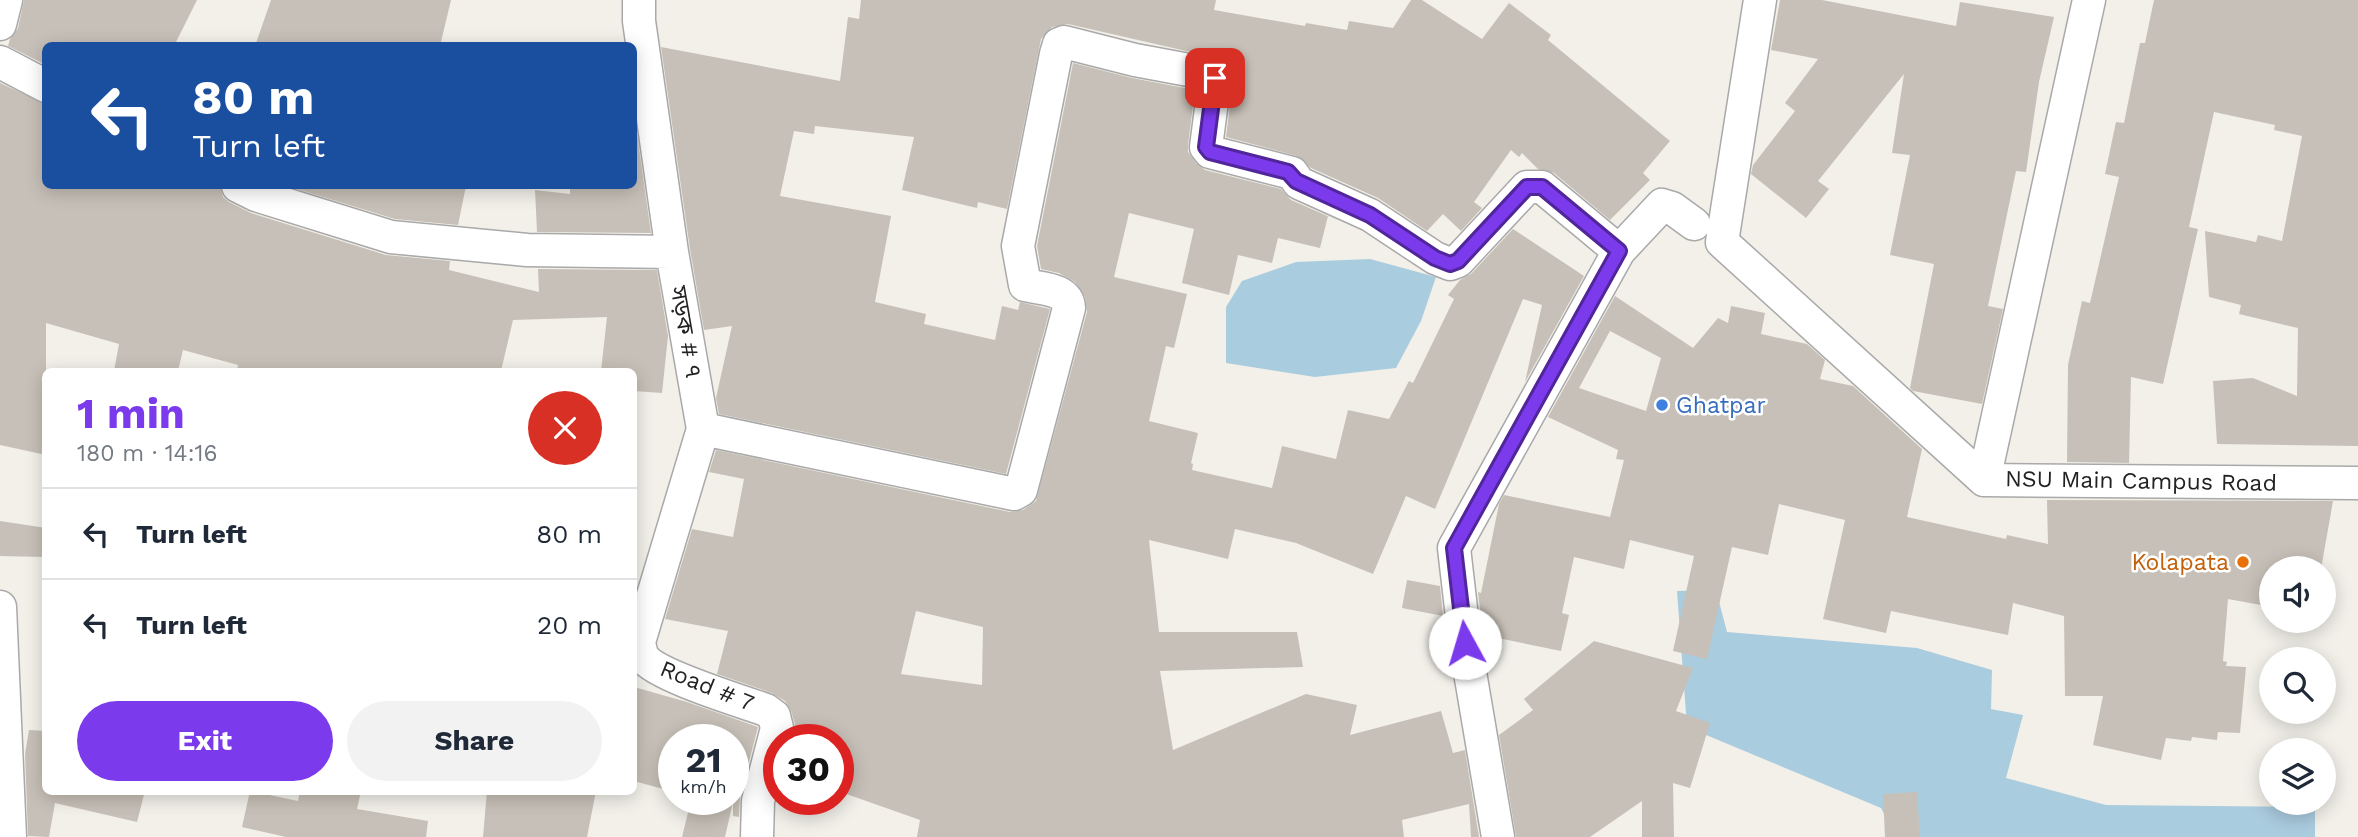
<!DOCTYPE html>
<html lang="en">
<head>
<meta charset="utf-8">
<style>
	body { margin:0; font-family:"Work Sans","Noto Sans Bengali",sans-serif; background:#f2f2f3; color:#1f2937; height:100vh; display:flex; flex-direction:column; font-size:26px; white-space:nowrap }
	* { box-sizing:border-box; margin:0 }
	p { font-size:23px; color:#747a83 }
	.icon { flex:none; width:38px; height:38px; fill:none; stroke:currentColor; stroke-width:2; stroke-linecap:round; stroke-linejoin:round }
	.map { position:relative; flex:1; overflow:hidden }
	.details { position:absolute; left:42px; top:368px; width:595px; height:427px; display:flex; flex-direction:column; background:#fff; border-radius:10px; box-shadow:0 4px 18px #0003 }
	.details>* { flex:none }
	.top-card { position:absolute; left:42px; top:42px; width:595px; height:147px; border-radius:10px; box-shadow:0 4px 18px #0003; background:#1a4fa0; color:#fff; overflow:hidden }
	.tools { position:absolute; left:2259px; top:556px; display:grid; gap:14px }
	.tools a { display:grid; place-items:center; width:77px; height:77px; border-radius:50%; background:#fff; box-shadow:0 4px 18px #0003; font-size:35px }
	.speed { position:absolute; left:658px; top:724px; display:flex; gap:14px; font-size:35px; font-weight:700; text-align:center }
	.speed>* { display:grid; place-content:center; width:91px; height:91px; border-radius:50%; background:#fff; box-shadow:0 4px 18px #0003; line-height:1 }
	.speed small { font-size:18px; font-weight:400 }
	.speed .limit { border:10px solid #d22; background:#fff; color:#111 }
	.pin { position:absolute; display:grid; place-items:center; width:60px; height:60px; color:#fff; margin:-30px; border-radius:14px; box-shadow:0 4px 10px #0006 }
	.me { position:absolute; width:77px; margin:-38px; rotate:354deg; stroke-linejoin:round; filter:drop-shadow(0 0 5px #0008) }
	.turn { display:flex; align-items:center; gap:24px; height:147px; padding:0 35px; font-size:32px }
	.turn .icon { width:91px; height:91px; stroke-width:2.5 }
	.turn b { display:block; font-size:49px; line-height:60px }
	.round { display:grid; place-items:center; flex:none; width:74px; height:74px; border-radius:37px; background:#f2f2f3 }
	.overview { display:flex; align-items:center; justify-content:space-between; height:119px; padding:0 35px }
	h1 { font-size:42px; font-weight:700; line-height:52px; color:#7c3aed }
	.action { display:flex; gap:14px; margin-top:auto; padding:14px 35px }
	.action a { flex:1; height:80px; border-radius:42px; background:#7c3aed; color:#fff; font-size:28px; font-weight:700; line-height:80px; text-align:center }
	.action a+a { background:#f2f2f3; color:#1f2937 }
	ul { padding:0; list-style:none }
	li { display:flex; align-items:center; gap:21px; height:91px; padding:0 35px; border-top:2px solid #e0e1e3 }
	li div { flex:1 }
	li b { display:block; font-size:26px }
	li em { font-style:normal }
	.map>svg:first-child { display:block }
	.water { fill:#aaccdf }
	.building { fill:#c7c0b8; fill-rule:evenodd }
	.lines { fill:none; stroke-linecap:round; stroke-linejoin:round }
	.street-casing { stroke:#a9a9a9; stroke-width:35 }
	.street { stroke:#fff; stroke-width:32 }
	.route-casing { stroke:#51269a; stroke-width:18 }
	.route { stroke:#7c3aed; stroke-width:12 }
	.shop-dot { fill:#3f7fe0; stroke:#fff; stroke-width:2.5 }
	.food-dot { fill:#e8710a; stroke:#fff; stroke-width:2.5 }
	.labels { text-anchor:middle; dominant-baseline:central; stroke-width:5; stroke-linejoin:round; paint-order:stroke }
	.street-label { font-size:23px; fill:#222; stroke:#fff }
	.shop-label { font-size:23px; fill:#366cbe; stroke:#fff; text-anchor:start }
	.food-label { font-size:23px; fill:#c56008; stroke:#fff; text-anchor:end }
</style>
</head>
<body>
<div class="map">
<svg width="2358" height="837" viewBox="0 0 2358 837">
	<rect width="100%" height="100%" fill="#f2f0e9"/>
	<path class="water" d="M 1370,259 L 1436,277 L 1421,321 L 1396,368 L 1315,377 L 1226,363 L 1226,307 L 1242,281 L 1296,262 Z
		M 1716,590 L 1727,632 L 1917,648 L 1992,670 L 1991,709 L 2023,715 L 2006,778 L 2106,805 L 2315,807 L 2315,837 L 1896,837 L 1881,808 L 1687,727 L 1677,591 Z"/>
	<path class="building" d="M 24,0 L 197,0 L 174,46 L 46,46 L 46,65 L 8,46 L 10,39 L 18,28 Z
		M 271,0 L 451,0 L 440,46 L 255,46 Z
		M 861,0 L 1216,0 L 1214,10 L 1305,26 L 1306,23 L 1347,30 L 1349,21 L 1393,28 L 1411,0 L 1422,0 L 1482,39 L 1509,3 L 1551,35 L 1548,40 L 1670,141 L 1643,173 L 1650,180 L 1610,220 L 1554,173 L 1538,169 L 1522,153 L 1519,157 L 1511,150 L 1474,202 L 1482,208 L 1461,231 L 1443,214 L 1427,231 L 1378,198 L 1311,168 L 1297,156 L 1226,137 L 1233,80 L 1232,71 L 1221,59 L 1068,24 L 1052,27 L 1041,39 L 1007,209 L 978,202 L 977,208 L 902,190 L 914,137 L 815,126 L 814,134 L 794,131 L 780,196 L 891,216 L 875,302 L 926,314 L 924,324 L 995,340 L 1002,306 L 1018,310 L 1020,302 L 1050,309 L 1006,474 L 719,414 L 716,398 L 732,326 L 704,330 L 690,249 L 661,47 L 840,81 L 848,17 L 859,19 Z
		M 1780,0 L 1822,0 L 1956,26 L 1960,2 L 2054,17 L 2039,82 L 2026,172 L 2016,171 L 1988,306 L 2003,309 L 1982,404 L 1913,391 L 1910,388 L 1934,264 L 1890,255 L 1910,155 L 1892,153 L 1904,74 L 1818,181 L 1829,189 L 1806,218 L 1751,174 L 1753,165 L 1795,111 L 1785,103 L 1818,59 L 1771,50 Z
		M 2154,0 L 2358,0 L 2358,446 L 2217,444 L 2213,381 L 2253,378 L 2297,396 L 2298,328 L 2239,314 L 2241,305 L 2209,297 L 2205,231 L 2256,242 L 2258,235 L 2282,241 L 2302,136 L 2274,130 L 2275,125 L 2214,112 L 2189,227 L 2198,229 L 2163,384 L 2131,377 L 2129,463 L 2067,462 L 2068,365 L 2082,301 L 2090,303 L 2119,177 L 2105,174 L 2116,122 L 2124,123 L 2140,43 L 2145,43 Z
		M 1073,63 L 1132,78 L 1195,90 L 1188,145 L 1188,152 L 1196,163 L 1205,170 L 1281,189 L 1291,200 L 1339,221 L 1328,216 L 1320,248 L 1278,238 L 1272,263 L 1238,255 L 1229,295 L 1182,283 L 1194,229 L 1129,213 L 1114,277 L 1187,294 L 1174,348 L 1166,346 L 1149,421 L 1198,433 L 1191,463 L 1193,464 L 1192,470 L 1272,488 L 1282,446 L 1336,459 L 1348,410 L 1389,419 L 1409,381 L 1413,383 L 1454,299 L 1448,295 L 1460,280 L 1471,274 L 1513,229 L 1584,276 L 1525,382 L 1542,305 L 1523,299 L 1435,509 L 1406,496 L 1373,574 L 1296,543 L 1235,529 L 1228,559 L 1149,540 L 1159,632 L 1297,632 L 1303,667 L 1160,671 L 1173,750 L 1306,694 L 1357,705 L 1350,735 L 1441,711 L 1453,753 L 1465,750 L 1479,837 L 1471,837 L 1469,804 L 1402,820 L 1404,837 L 917,837 L 920,820 L 838,791 L 838,740 L 793,740 L 795,724 L 791,711 L 785,701 L 772,693 L 717,674 L 728,631 L 665,619 L 692,529 L 733,537 L 744,479 L 709,472 L 716,450 L 1010,512 L 1023,510 L 1036,501 L 1087,312 L 1085,297 L 1075,282 L 1059,273 L 1041,269 L 1037,246 ZM 916,611 L 983,627 L 982,685 L 901,674 Z
		M 0,83 L 46,104 L 46,186 L 220,186 L 223,197 L 229,202 L 251,213 L 386,255 L 450,261 L 449,270 L 539,292 L 538,269 L 657,270 L 668,336 L 662,393 L 634,391 L 634,371 L 601,371 L 607,317 L 513,320 L 501,371 L 237,371 L 238,365 L 183,350 L 178,371 L 114,371 L 119,344 L 46,323 L 46,455 L 0,445 Z
		M 634,112 L 651,233 L 537,232 L 535,190 L 570,194 L 570,186 L 634,186 Z
		M 287,186 L 466,186 L 458,225 L 395,219 Z
		M 1615,296 L 1693,348 L 1718,318 L 1728,323 L 1731,306 L 1765,313 L 1761,334 L 1807,344 L 1825,360 L 1820,379 L 1853,386 L 1922,449 L 1907,517 L 2006,539 L 2007,535 L 2048,544 L 2047,500 L 2333,501 L 2321,569 L 2272,569 L 2272,607 L 2228,599 L 2223,661 L 2227,662 L 2226,666 L 2246,667 L 2240,733 L 2218,732 L 2217,740 L 2192,737 L 2191,741 L 2166,738 L 2161,760 L 2093,745 L 2103,696 L 2065,696 L 2064,616 L 2013,603 L 2008,635 L 1891,611 L 1886,633 L 1823,619 L 1845,520 L 1779,504 L 1768,555 L 1732,547 L 1707,659 L 1673,651 L 1694,556 L 1630,540 L 1624,569 L 1574,557 L 1562,613 L 1569,615 L 1561,651 L 1483,635 L 1478,592 L 1481,593 L 1499,504 L 1504,495 L 1610,517 L 1624,460 L 1616,459 L 1618,450 L 1548,417 ZM 1610,331 L 1661,358 L 1646,411 L 1579,388 Z
		M 0,521 L 46,528 L 46,557 L 0,556 Z
		M 1407,580 L 1440,586 L 1443,616 L 1402,608 Z
		M 1594,641 L 1693,668 L 1676,711 L 1710,723 L 1690,788 L 1673,783 L 1674,837 L 1642,837 L 1642,801 L 1590,837 L 1516,837 L 1499,735 L 1533,710 L 1524,699 Z
		M 634,687 L 687,702 L 758,727 L 740,796 L 739,817 L 733,816 L 733,802 L 725,837 L 682,837 L 691,800 L 733,800 L 733,740 L 674,740 L 674,748 L 663,789 L 634,781 Z
		M 29,730 L 46,731 L 46,791 L 145,791 L 137,822 L 55,803 L 49,837 L 28,836 L 25,754 Z
		M 250,791 L 298,801 L 300,791 L 361,791 L 357,809 L 428,821 L 426,837 L 286,837 L 242,827 Z
		M 487,791 L 596,791 L 587,837 L 483,837 Z
		M 1917,792 L 1920,837 L 1885,837 L 1883,794 Z"/>
	<g class="lines">
		<g class="street-casing">
			<path id="street" d="M 639,0 L 639,21 L 672,252 L 703,429 L 639,642 C 640,647 641,654 644,658 C 658,676 741,701 766,710 L 774,716 L 777,728 L 758,801 L 757,837
				M 1760,0 L 1722,242 L 1984,480 L 2358,483
				M 0,24 L 6,0
				M 0,62 L 46,86
				M 238,186 L 256,195 L 391,237 L 527,250 L 672,252
				M 703,429 L 1014,494 L 1021,490 L 1069,308 C 1068,288 1041,289 1025,285 L 1018,246 L 1056,54 L 1059,44 L 1064,42 L 1135,60 L 1210,74 L 1215,78 L 1206,147 L 1210,152 L 1292,173 L 1299,183 L 1370,215 L 1435,258 L 1450,264 L 1458,261 L 1527,187 L 1542,187 L 1619,251
				M 1984,480 L 2089,0
				M 0,607 L 10,837
				M 1498,837 L 1465,643 L 1454,548 L 1619,251 L 1662,205 L 1672,208 L 1694,224"/>
		</g>
		<use href="#street" class="street"/>
	</g>
	<g class="lines">
		<g class="route-casing">
			<path id="route" d="M 1215,78 L 1206,147 L 1210,152 L 1288,172 L 1296,181 L 1370,215 L 1435,258 L 1450,264 L 1458,261 L 1527,187 L 1542,187 L 1619,251 L 1454,548 L 1465,643"/>
		</g>
		<use href="#route" class="route"/>
	</g>
	<circle class="shop-dot" cx="1662" cy="405" r="7"/>
	<circle class="food-dot" cx="2243" cy="562" r="7"/>
	<g class="labels">
		<g class="street-label">
			<text transform="translate(686 332) rotate(80)">সড়ক # ৭</text>
			<text transform="translate(2141 481) rotate(1)">NSU Main Campus Road</text>
			<text transform="translate(707 686) rotate(22)">Road # 7</text>
		</g>
		<g class="shop-label">
			<text x="1676" y="405">Ghatpar</text>
		</g>
		<g class="food-label">
			<text x="2229" y="562">Kolapata</text>
		</g>
	</g>
</svg>
<div class="tools">
<a><svg class="icon" aria-label="sound" viewBox="0 0 24 24"><path d="M4 9h4l5-4v14l-5-4H4zM17 9q2 3 0 6"/></svg></a>
<a><svg class="icon" aria-label="search" viewBox="0 0 24 24"><circle cx="10" cy="10" r="6"/><path d="M15 15l6 6"/></svg></a>
<a><svg class="icon" aria-label="layers" viewBox="0 0 24 24"><path d="M12 4l9 5-9 5-9-5zM3 14l9 5 9-5"/></svg></a>
</div>
<div class="speed"><div>21<small>km/h</small></div><div class="limit">30</div></div>
<div class="pin" style="left:1215px;top:78px;background:#d93025"><svg class="icon" aria-label="arrive" viewBox="0 0 24 24"><path d="M6 21V4h12l-3 4 3 4H6"/></svg></div>
<svg class="me" style="left:1465px;top:643px" viewBox="-20 -20 40 40"><circle r="19" fill="#fff"/><path d="M0-13L10 11 0 6-10 11z" fill="#7c3aed"/></svg>
<div class="top-card">
<div class="turn"><svg class="icon" aria-label="left" viewBox="0 0 24 24"><path d="M17 20v-9H6M10 6l-5 5 5 5"/></svg><div><b>80 m</b>Turn left</div></div>
</div>
<section class="details">
<div class="overview"><div><h1>1 min</h1><p>180 m · 14:16</p></div><a class="round" style="background:#d93025;color:#fff"><svg class="icon" aria-label="close" viewBox="0 0 24 24"><path d="M6 6l12 12M18 6L6 18"/></svg></a></div>
<ul>
<li><svg class="icon" aria-label="left" viewBox="0 0 24 24"><path d="M17 20v-9H6M10 6l-5 5 5 5"/></svg><div><b>Turn left</b></div><em>80 m</em></li>
<li><svg class="icon" aria-label="left" viewBox="0 0 24 24"><path d="M17 20v-9H6M10 6l-5 5 5 5"/></svg><div><b>Turn left</b></div><em>20 m</em></li>
</ul>
<div class="action"><a>Exit</a><a>Share</a></div>
</section>
</div>
</body>
</html>
